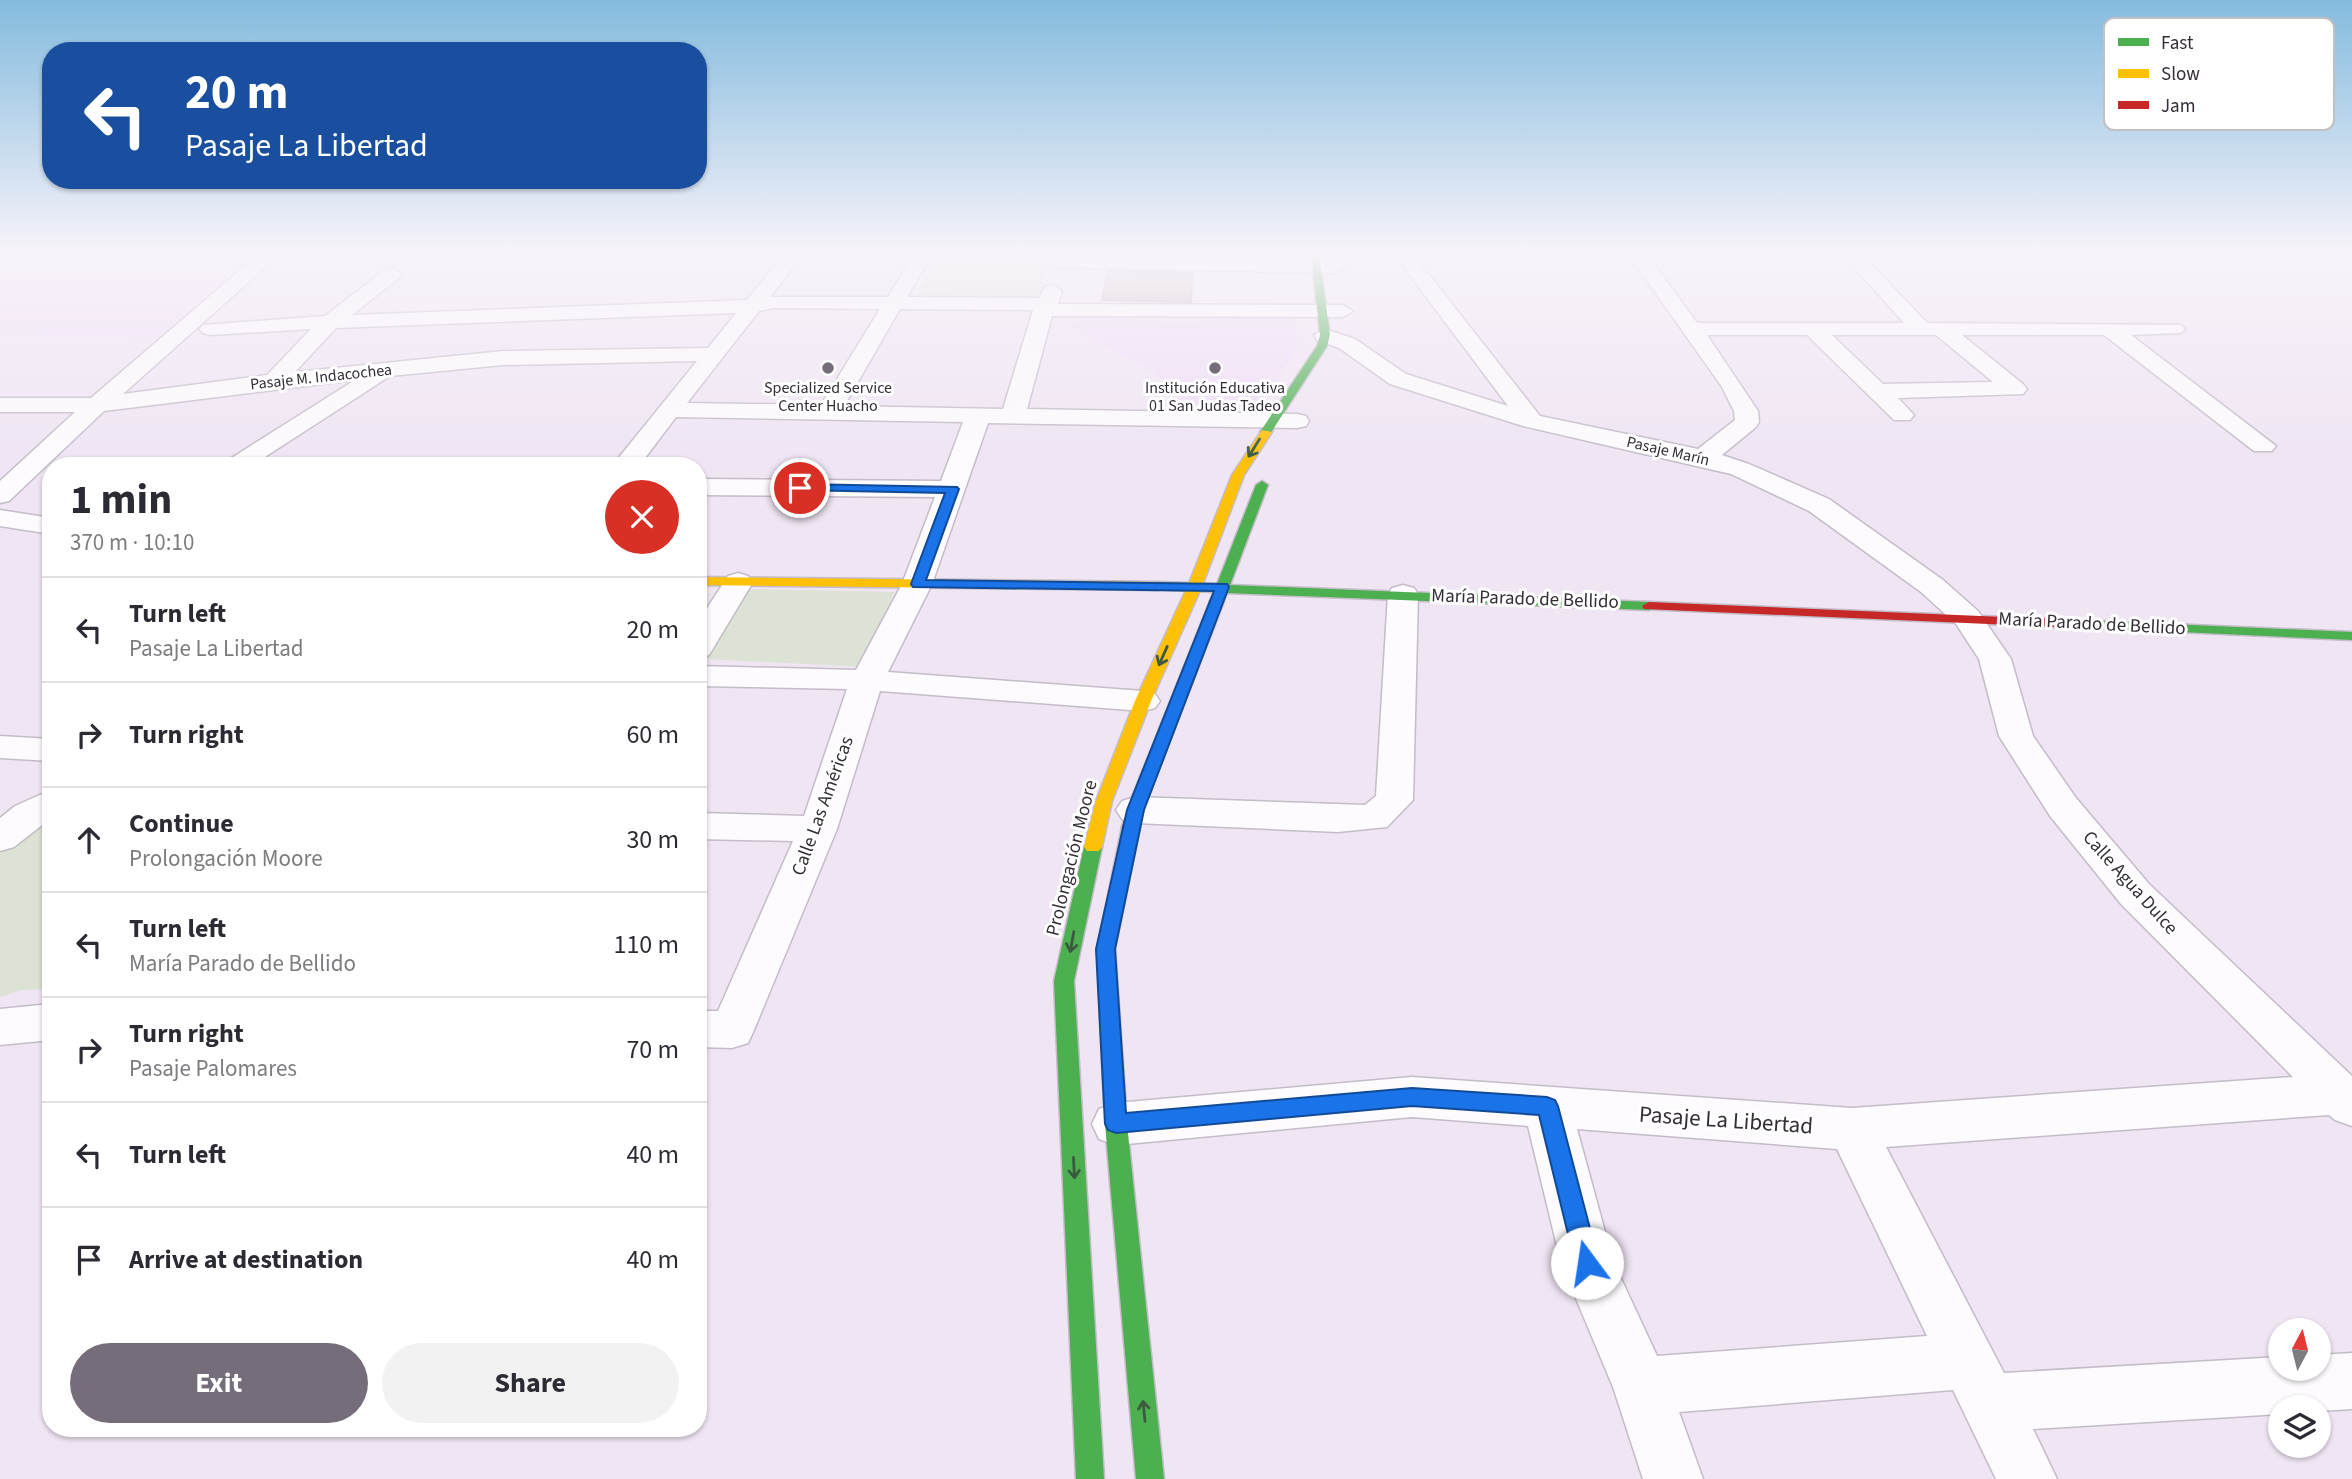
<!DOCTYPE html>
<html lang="en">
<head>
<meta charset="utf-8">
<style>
	body { margin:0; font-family:"Source Sans 3",sans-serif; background:#f2f2f3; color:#2b2b33; height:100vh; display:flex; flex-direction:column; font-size:26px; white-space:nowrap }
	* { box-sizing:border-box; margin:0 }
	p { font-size:23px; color:#7c7c81 }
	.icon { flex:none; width:38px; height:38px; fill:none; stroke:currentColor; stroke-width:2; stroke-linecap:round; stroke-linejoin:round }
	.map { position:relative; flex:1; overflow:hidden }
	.sheet { position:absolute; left:42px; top:457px; width:665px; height:980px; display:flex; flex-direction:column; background:#fff; border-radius:28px; box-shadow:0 2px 5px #0004 }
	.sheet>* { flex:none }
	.top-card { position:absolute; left:42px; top:42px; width:665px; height:147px; border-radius:28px; box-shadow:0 2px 5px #0004; background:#1a4fa0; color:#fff; overflow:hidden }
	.needle { width:46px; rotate:7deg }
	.fabs { position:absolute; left:2268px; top:1318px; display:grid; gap:14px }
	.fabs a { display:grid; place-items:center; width:63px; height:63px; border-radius:50%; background:#fff; box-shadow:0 2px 5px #0004; font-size:35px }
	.pin { position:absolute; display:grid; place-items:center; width:60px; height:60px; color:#fff; margin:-30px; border:4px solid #fff; border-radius:50%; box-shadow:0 2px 7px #0007 }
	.me { position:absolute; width:77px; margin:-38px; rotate:346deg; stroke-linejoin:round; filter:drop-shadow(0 0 5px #0008) }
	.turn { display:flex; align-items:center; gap:24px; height:147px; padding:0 28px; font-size:32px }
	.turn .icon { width:91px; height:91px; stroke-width:2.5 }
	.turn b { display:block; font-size:49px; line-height:60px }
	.round { display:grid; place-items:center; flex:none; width:74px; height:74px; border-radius:37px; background:#f2f2f3 }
	.overview { display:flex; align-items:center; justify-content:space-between; height:119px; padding:0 28px }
	h1 { font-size:42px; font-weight:700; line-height:52px }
	.primary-button { display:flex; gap:14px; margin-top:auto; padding:14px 28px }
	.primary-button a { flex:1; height:80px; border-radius:42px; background:#756d79; color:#fff; font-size:28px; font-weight:700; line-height:80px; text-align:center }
	.primary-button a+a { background:#f2f2f3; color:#2b2b33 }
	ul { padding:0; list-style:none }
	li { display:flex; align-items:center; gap:21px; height:105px; padding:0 28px; border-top:2px solid #e1e1e2 }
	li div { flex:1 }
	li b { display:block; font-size:26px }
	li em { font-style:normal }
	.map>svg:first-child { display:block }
	.built { fill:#eeddf5 }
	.green { fill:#dce2d4 }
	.building { fill:#ccc3c6; stroke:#bfb6b9; stroke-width:2 }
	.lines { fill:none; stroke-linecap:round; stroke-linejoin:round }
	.street-casing { stroke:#c4bcc8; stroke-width:3 }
	.fast-casing { stroke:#c4bcc8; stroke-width:3 }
	.slow-casing { stroke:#c4bcc8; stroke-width:3 }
	.jam-casing { stroke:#c4bcc8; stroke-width:3 }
	.street { fill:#fdfbfd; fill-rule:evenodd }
	.fast { fill:#4caf50; fill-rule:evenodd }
	.slow { fill:#ffc107; fill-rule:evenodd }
	.jam { fill:#c62828; fill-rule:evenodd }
	.oneway { stroke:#3c5a40 }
	.route { fill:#1a73e8; stroke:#114b97; stroke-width:2 }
	.poi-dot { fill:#756d79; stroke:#fff; stroke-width:2.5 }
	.labels { text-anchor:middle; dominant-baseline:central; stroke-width:6; stroke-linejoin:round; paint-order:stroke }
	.far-street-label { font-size:16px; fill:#342d37; stroke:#fff }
	.far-poi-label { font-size:16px; fill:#342d37; stroke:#fff }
	.street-label { font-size:19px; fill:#342d37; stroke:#fff }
	.near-street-label { font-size:23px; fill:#342d37; stroke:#fff }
	.key { fill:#fff; stroke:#c2c0c3; stroke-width:2 }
	.key-label { font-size:19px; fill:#342d37 }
</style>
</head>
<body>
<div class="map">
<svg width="2352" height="1479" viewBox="0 0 2352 1479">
	<rect width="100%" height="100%" fill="#efe5f3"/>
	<path class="built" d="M 0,259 L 160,262 L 229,274 L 161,337 L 0,334 Z
		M 1082,316 L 1196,323 L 1216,317 L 1296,319 L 1297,348 L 1255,414 L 1191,413 L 1180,396 L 1153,372 L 1060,321 L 1081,322 Z"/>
	<path class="green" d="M 937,254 L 1050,254 L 1038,297 L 916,297 Z
		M 744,589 L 894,592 L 866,667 L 706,659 Z
		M 51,806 L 51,989 L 21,990 L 0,997 L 0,847 Z"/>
	<path class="building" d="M 1108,271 L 1192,273 L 1191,302 L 1102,300 Z"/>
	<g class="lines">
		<g class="street-casing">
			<path id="street" d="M 259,254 L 280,254 L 123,394 L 267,375 L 311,329 L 210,335 L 203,333 L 199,329 L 203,325 L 325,316 L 385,270 L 392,268 L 402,274 L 399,278 L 352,315 L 747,300 L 784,254 L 803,254 L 770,297 L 888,297 L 914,254 L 932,254 L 907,297 L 1039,298 L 1045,287 L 1052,285 L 1062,291 L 1058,304 L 1343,305 L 1353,311 L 1343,317 L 1052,316 L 1027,409 L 1297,414 L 1306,416 L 1309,421 L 1306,426 L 1297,428 L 988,423 L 932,584 L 888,672 L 1143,691 L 1155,694 L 1160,701 L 1155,708 L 1143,711 L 880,691 L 837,829 L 754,1030 L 748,1043 L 732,1048 L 698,1047 L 698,1011 L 718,1011 L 793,841 L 698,839 L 698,813 L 804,816 L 847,689 L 698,686 L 698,666 L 856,670 L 902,584 L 935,497 L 698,495 L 698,479 L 941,481 L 963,422 L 676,417 L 639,466 L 612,466 L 697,361 L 503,365 L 390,376 L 251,466 L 219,466 L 355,380 L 104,411 L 9,501 L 0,503 L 0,481 L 75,412 L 0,412 L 0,398 L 91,398 ZM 774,308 L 880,309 L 821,405 L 687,403 L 759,311 ZM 900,309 L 1033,310 L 1003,409 L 844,406 ZM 736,313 L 708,348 L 503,351 L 295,372 L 336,328 Z
				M 1628,254 L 1647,254 L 1697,323 L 1904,323 L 1853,266 L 1862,260 L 1869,262 L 1927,323 L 2181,325 L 2185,329 L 2181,333 L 2131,335 L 2276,446 L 2272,451 L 2254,451 L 2104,335 L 1962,335 L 2023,384 L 2027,389 L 2023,394 L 1898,398 L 1914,415 L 1910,420 L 1894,420 L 1807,335 L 1707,335 L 1758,411 L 1759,422 L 1756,427 L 1722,455 L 1749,464 L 1829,499 L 1943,580 L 1978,611 L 2011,659 L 2033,736 L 2076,798 L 2149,884 L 2352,1076 L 2352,1126 L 2335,1120 L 2329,1115 L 1886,1147 L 2004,1373 L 2280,1357 L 2280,1368 L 2319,1368 L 2319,1355 L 2352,1353 L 2352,1409 L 2319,1411 L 2319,1407 L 2280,1407 L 2280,1414 L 2033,1429 L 2057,1479 L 1996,1479 L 1953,1390 L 1679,1412 L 1703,1479 L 1643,1479 L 1613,1387 L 1561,1263 L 1528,1126 L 1412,1117 L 1116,1145 L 1099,1139 L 1092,1124 L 1099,1109 L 1116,1103 L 1412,1077 L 1852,1108 L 2293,1077 L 2121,904 L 2050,816 L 1999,736 L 1979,659 L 1956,624 L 1921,592 L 1809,511 L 1731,474 L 1523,426 L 1390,384 L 1339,348 L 1317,340 L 1314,335 L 1325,329 L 1355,339 L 1406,374 L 1508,406 L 1403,266 L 1405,262 L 1419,262 L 1540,416 L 1698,449 L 1735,420 L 1734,411 L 1722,387 ZM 1832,335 L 1936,335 L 1993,382 L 1883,384 ZM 1577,1129 L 1837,1149 L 1927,1336 L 1657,1356 L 1613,1261 Z
				M 1060,257 L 1336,261 L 1345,267 L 1336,273 L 1053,267 L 1051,263 L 1053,259 Z
				M 0,510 L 51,518 L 51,534 L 0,526 Z
				M 738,573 L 748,576 L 753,582 L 709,655 L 698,658 L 698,622 L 728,576 Z
				M 1403,585 L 1414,588 L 1418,594 L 1413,800 L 1387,827 L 1338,832 L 1135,823 L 1122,819 L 1116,810 L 1122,801 L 1135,797 L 1365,805 L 1376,796 L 1388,594 L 1392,588 Z
				M 0,736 L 51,739 L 51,761 L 0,758 Z
				M 51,790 L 51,818 L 14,847 L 0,851 L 0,818 L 15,806 Z
				M 51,1004 L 51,1040 L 0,1045 L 0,1009 Z"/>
		</g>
		<g class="fast-casing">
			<path id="fast" d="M 1311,254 L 1319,254 L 1330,335 L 1327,346 L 1270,434 L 1262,434 L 1260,432 L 1317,346 L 1320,335 Z
				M 1262,481 L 1268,485 L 1230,585 L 1649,602 L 1656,606 L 1649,610 L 1227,593 L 1222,604 L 1217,605 L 1210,601 L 1214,592 L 1153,589 L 1153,583 L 1158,582 L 1217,584 L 1256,485 Z
				M 2101,621 L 2352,632 L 2352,640 L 2096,628 L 2094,625 L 2096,622 Z
				M 1131,821 L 1137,823 L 1140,827 L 1115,949 L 1127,1124 L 1164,1479 L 1136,1479 L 1105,1124 L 1097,949 L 1122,827 L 1125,823 Z
				M 1093,841 L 1099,843 L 1102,847 L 1074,981 L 1104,1479 L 1076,1479 L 1054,981 L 1084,847 L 1087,843 Z"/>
		</g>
		<g class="slow-casing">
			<path id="slow" d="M 1262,430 L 1272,432 L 1244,475 L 1202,586 L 1151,701 L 1112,801 L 1102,847 L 1099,851 L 1087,851 L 1084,847 L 1096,801 L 1135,701 L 1188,586 L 1232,475 Z
				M 698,577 L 1158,582 L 1165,586 L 1158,590 L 698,585 Z"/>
		</g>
		<g class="jam-casing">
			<path id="jam" d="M 1217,597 L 1224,601 L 1143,810 L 1137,831 L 1125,831 L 1122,827 L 1127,810 L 1210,601 Z
				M 1649,602 L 2101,621 L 2108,625 L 2101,629 L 1644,609 L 1642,606 Z"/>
		</g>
		<use href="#street" class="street"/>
		<use href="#fast" class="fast"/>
		<use href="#slow" class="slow"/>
		<use href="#jam" class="jam"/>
	</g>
	<defs><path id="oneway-shaft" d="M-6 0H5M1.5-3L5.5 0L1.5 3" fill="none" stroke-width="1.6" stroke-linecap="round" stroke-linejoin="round" transform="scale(1.75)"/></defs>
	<g class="oneway">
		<use href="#oneway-shaft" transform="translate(1254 448) rotate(122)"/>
		<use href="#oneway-shaft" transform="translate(1163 656) rotate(114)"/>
		<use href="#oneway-shaft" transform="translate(1072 942) rotate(100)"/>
		<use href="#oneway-shaft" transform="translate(1074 1168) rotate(87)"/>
		<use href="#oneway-shaft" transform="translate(1144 1411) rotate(-96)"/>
	</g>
	<linearGradient id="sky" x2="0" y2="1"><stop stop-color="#84bbde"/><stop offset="0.55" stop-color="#f8f3fa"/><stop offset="1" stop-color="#f8f3fa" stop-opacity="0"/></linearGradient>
	<rect width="2352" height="461" fill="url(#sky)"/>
	<path class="route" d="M 800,484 L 957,487 L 959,489 L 926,580 L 1227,584 L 1229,587 L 1144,810 L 1115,949 L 1126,1113 L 1412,1088 L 1547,1097 L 1555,1100 L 1558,1106 L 1599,1263 L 1596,1271 L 1587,1274 L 1579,1271 L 1575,1263 L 1539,1115 L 1412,1106 L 1116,1133 L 1108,1130 L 1105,1124 L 1096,949 L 1127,810 L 1214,591 L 913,587 L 911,584 L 945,493 L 796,490 L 796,485 Z"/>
	<g class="poi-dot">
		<circle cx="828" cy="368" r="7"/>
		<circle cx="1215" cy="368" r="7"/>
	</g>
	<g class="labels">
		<g class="far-street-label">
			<text transform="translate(321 377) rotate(-6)">Pasaje M. Indacochea</text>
			<text transform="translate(1668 451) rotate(13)">Pasaje Marín</text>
		</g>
		<g class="far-poi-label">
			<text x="828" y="388">Specialized Service<tspan x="828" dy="18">Center Huacho</tspan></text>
			<text x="1215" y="388">Institución Educativa<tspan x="1215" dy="18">01 San Judas Tadeo</tspan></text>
		</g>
		<g class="street-label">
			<text transform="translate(1525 599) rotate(2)">María Parado de Bellido</text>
			<text transform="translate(2092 624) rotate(3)">María Parado de Bellido</text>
			<text transform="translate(823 806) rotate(-70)">Calle Las Américas</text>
			<text transform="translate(1072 858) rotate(-76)">Prolongación Moore</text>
			<text transform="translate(2130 883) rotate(48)">Calle Agua Dulce</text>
		</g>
		<g class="near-street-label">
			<text transform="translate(1726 1120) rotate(4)">Pasaje La Libertad</text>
		</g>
	</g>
	<rect x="2104" y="18" width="230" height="112" rx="10" class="key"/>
	<rect x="2118" y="38" width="31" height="8" fill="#4caf50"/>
	<rect x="2118" y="69" width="31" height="9" fill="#ffc107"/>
	<rect x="2118" y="101" width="31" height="8" fill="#c62828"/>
	<g class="key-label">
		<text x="2161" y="49">Fast</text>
		<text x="2161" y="80">Slow</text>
		<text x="2161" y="112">Jam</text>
	</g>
</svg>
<div class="fabs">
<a><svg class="needle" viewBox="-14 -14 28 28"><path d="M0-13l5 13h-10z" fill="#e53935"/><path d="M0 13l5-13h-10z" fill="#7c7c81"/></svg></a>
<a><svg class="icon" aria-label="layers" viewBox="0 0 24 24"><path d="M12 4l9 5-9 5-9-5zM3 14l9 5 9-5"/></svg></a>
</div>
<div class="pin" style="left:800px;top:488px;background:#d93025"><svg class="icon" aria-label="arrive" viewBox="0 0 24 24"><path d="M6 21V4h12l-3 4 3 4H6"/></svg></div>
<svg class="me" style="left:1587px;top:1263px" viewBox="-20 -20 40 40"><circle r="19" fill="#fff"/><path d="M0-13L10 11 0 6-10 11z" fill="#1a73e8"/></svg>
<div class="top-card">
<div class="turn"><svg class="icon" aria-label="left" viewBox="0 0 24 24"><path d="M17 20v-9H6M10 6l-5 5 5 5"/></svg><div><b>20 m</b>Pasaje La Libertad</div></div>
</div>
<section class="sheet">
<div class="overview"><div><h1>1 min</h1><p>370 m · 10:10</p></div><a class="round" style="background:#d93025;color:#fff"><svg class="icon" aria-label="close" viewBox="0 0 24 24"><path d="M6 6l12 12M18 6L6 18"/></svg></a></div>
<ul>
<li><svg class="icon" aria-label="left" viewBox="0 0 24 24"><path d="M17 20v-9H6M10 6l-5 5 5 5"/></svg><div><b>Turn left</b><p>Pasaje La Libertad</p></div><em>20 m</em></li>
<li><svg class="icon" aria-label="right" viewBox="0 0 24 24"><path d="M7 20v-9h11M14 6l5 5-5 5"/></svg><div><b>Turn right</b></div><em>60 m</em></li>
<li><svg class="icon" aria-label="ahead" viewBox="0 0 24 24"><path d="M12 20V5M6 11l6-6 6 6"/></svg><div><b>Continue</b><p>Prolongación Moore</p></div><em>30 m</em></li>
<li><svg class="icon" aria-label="left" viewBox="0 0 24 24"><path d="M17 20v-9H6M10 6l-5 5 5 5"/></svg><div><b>Turn left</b><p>María Parado de Bellido</p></div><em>110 m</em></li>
<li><svg class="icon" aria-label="right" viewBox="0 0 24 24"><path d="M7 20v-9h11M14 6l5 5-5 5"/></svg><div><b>Turn right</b><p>Pasaje Palomares</p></div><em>70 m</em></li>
<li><svg class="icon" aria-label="left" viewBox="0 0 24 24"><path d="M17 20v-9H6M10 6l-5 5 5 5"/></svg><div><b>Turn left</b></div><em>40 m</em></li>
<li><svg class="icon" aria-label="arrive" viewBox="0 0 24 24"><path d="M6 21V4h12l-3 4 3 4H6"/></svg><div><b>Arrive at destination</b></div><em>40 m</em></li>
</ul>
<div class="primary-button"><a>Exit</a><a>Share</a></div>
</section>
</div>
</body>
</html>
